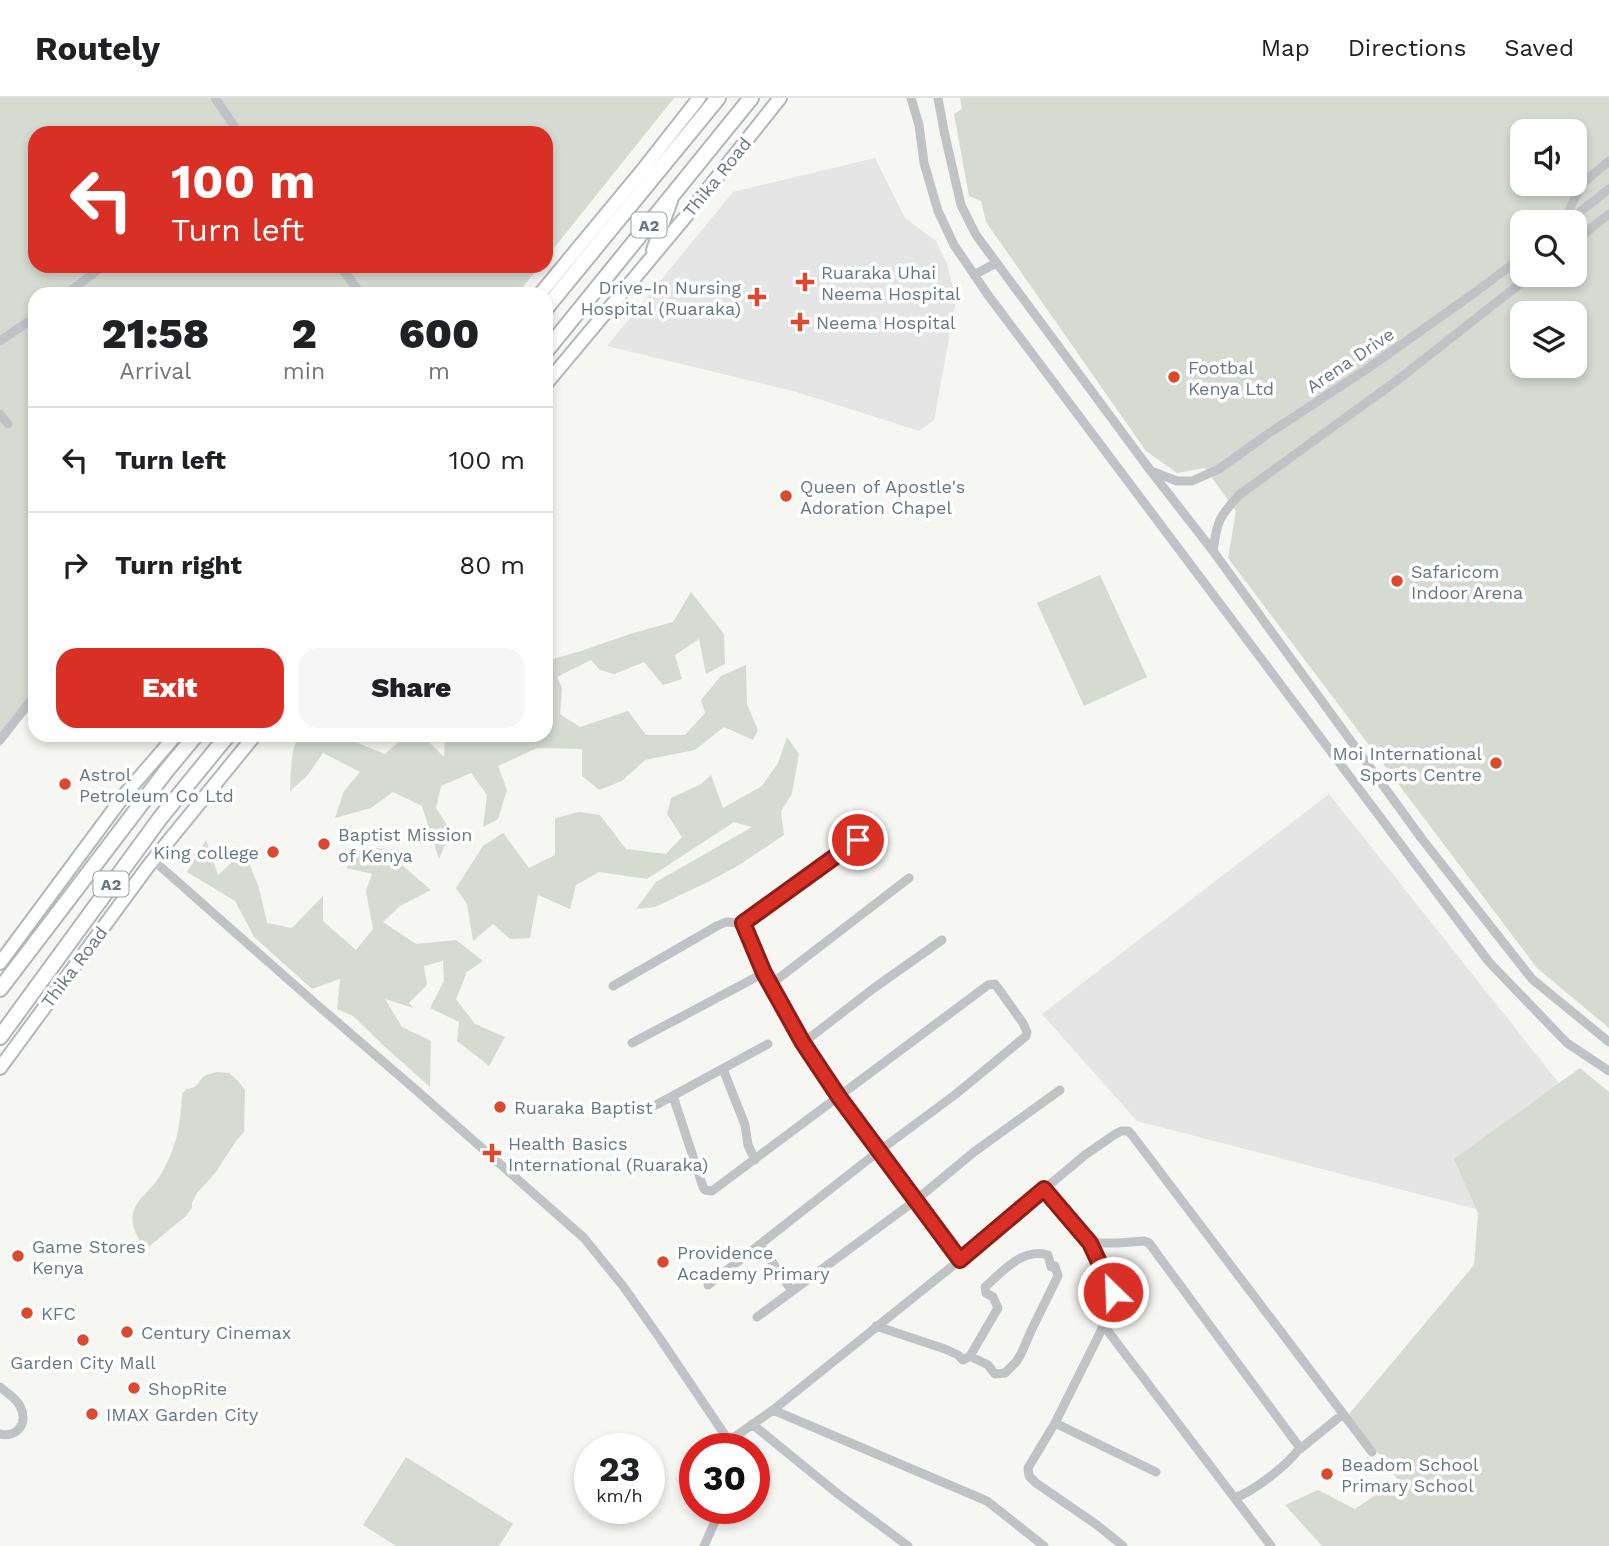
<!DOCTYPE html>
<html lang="en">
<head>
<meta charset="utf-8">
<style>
	body { margin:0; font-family:"Work Sans",sans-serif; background:#f6f6f6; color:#202124; height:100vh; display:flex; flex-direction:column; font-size:26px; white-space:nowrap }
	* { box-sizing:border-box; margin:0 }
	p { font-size:23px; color:#757577 }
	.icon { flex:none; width:38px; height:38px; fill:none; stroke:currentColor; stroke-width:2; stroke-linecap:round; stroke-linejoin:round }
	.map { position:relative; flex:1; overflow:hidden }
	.drawer { position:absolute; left:28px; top:189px; width:525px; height:455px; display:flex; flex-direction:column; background:#fff; border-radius:21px; box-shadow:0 4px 10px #0003 }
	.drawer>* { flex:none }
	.top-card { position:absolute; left:28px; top:28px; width:525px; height:147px; border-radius:21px; box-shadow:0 4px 10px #0003; background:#d93025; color:#fff; overflow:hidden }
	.buttons { position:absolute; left:1510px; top:21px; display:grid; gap:14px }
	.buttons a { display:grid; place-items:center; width:77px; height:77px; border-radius:14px; background:#fff; box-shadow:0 4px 10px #0003; font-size:35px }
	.speed { position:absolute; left:574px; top:1335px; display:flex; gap:14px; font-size:35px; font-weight:700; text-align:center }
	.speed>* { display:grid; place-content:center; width:91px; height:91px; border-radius:50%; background:#fff; box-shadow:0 4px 10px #0003; line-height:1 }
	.speed small { font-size:18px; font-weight:400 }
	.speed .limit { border:10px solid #d22; background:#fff; color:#111 }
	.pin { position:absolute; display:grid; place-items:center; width:60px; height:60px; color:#fff; margin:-30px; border:4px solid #fff; border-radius:50%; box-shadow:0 2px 7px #0007 }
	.me { position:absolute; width:77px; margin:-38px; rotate:336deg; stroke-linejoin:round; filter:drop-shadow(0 0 5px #0008) }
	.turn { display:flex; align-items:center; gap:24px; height:147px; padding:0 28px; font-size:32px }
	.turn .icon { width:91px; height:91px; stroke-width:2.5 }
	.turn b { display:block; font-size:49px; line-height:60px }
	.eta { display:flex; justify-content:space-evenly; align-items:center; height:119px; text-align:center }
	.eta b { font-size:42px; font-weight:800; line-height:49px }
	.primary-button { display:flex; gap:14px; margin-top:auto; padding:14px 28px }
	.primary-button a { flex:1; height:80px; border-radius:21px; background:#d93025; color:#fff; font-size:28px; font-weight:800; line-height:80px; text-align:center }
	.primary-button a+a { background:#f6f6f6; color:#202124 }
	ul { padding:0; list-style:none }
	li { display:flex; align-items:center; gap:21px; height:105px; padding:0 28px; border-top:2px solid #e0e0e0 }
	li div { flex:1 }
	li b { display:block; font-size:26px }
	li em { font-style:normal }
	header { display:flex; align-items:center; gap:42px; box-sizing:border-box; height:98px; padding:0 35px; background:#fff; border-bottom:2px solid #e0e0e0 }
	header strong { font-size:33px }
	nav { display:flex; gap:38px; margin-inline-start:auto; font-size:24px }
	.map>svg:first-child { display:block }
	.built { fill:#e4e5e4 }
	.green { fill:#d6dbd2; fill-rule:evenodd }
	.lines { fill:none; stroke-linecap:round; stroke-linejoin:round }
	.secondary-casing { stroke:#b1b7bb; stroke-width:16 }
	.trunk-casing { stroke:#b2b6b9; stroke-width:18 }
	.minor { stroke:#bfc3c6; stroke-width:9 }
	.secondary { stroke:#fff; stroke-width:12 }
	.trunk { stroke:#fff; stroke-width:14 }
	.route-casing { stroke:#8d1f18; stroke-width:18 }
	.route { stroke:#d93025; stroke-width:12 }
	.poi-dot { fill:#db4a2e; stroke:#fff; stroke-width:2.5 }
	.labels { text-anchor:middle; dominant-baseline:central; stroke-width:7; stroke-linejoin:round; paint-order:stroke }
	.shield { fill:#fff; stroke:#94a0a8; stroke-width:2 }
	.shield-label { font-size:16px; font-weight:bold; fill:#667883 }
	.street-label { font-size:18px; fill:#667883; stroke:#fff }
	.poi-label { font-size:18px; fill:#667883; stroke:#fff; text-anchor:start }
</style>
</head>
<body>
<header>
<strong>Routely</strong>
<nav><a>Map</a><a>Directions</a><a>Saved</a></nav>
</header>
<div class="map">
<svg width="1609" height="1448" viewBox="0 0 1609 1448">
	<rect width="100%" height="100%" fill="#f6f6f3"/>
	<path class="built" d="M 875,60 L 905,120 L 936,143 L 947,166 L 956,202 L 934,322 L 919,333 L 797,294 L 607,248 L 733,94 Z
		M 1329,696 L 1609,1048 L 1549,1130 L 1137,1023 L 1042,916 Z"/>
	<path class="green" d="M 0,0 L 674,0 L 546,160 L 546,35 L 35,35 L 35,168 L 540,168 L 517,196 L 35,196 L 35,605 L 0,649 Z
		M 960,0 L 1609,0 L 1609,930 L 1537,870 L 1228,460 L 1236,413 L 1205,370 L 1177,375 L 1146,353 L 986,124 L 981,103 L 969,98 L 954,16 L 962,11 ZM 1522,33 L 1575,33 L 1575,86 L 1522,86 ZM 1522,124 L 1575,124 L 1575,177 L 1522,177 ZM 1522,215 L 1575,215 L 1575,268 L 1522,268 Z
		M 1100,477 L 1147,579 L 1084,608 L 1037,505 Z
		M 691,494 L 724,536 L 725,566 L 706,576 L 699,541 L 675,557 L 682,581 L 663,587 L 644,564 L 614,576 L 600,572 L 591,562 L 557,579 L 562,590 L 560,616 L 580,629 L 628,613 L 646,637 L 685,637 L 705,615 L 701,602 L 721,578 L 746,567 L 747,606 L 758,632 L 753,642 L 724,629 L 695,652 L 645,662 L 622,683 L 599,692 L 582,678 L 582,651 L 537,650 L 498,668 L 507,692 L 498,721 L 483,729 L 487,697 L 471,675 L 441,688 L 436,710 L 451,733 L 439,761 L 422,708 L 393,694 L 371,710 L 335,720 L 344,693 L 360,674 L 323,655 L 308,677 L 290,693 C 291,676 290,652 299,637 L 338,637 L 385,656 L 406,637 L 422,637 L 444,659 L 445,637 L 546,637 L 546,563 L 581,553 L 633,535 L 673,524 Z
		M 787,639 L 799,656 L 792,696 L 781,713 L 784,737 L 739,767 L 708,784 L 655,809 L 636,811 L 656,784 L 752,729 L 734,724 L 647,781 L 599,774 L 576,787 L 570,811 L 538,797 L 530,840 L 510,841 L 493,826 L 473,843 L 467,806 L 456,790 L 483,748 L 503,735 L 529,770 L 555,757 L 555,720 L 579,714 L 600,717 L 626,751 L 666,756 L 682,739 L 667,716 L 671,700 L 701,686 L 711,677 L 723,710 L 762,688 L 778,665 Z
		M 206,742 L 218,777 L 233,763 L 248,762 L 259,790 L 267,825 L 292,830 L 323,798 L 323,823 L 356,852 L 373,831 L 366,793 L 372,776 L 346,770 L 364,749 L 399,752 L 403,768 L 431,792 L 400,808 L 383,824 L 416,846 L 456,842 L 483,863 L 467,874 L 456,901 L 475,926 L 505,939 L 489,968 L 457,943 L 459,924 L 430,910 L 444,883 L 443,863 L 424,868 L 427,887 L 409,905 L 414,910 L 385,901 L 402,929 L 431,943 L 430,989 L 383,947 L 353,918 L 337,911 L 340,881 L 312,891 L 254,839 L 235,803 L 187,774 Z
		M 1580,970 L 1609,994 L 1609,1448 L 1322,1448 L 1285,1407 L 1318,1392 L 1355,1411 L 1398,1382 L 1349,1316 L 1474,1167 L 1478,1115 L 1454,1061 Z
		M 217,974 L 229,975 L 239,984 L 245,992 L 244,1034 L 236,1043 L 216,1074 L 197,1095 L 192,1105 L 192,1110 L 186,1118 L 146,1151 C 135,1139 127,1120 137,1106 C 142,1098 150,1092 155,1085 C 162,1076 167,1065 171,1056 C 179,1036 181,1016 182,996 L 186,991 C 200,990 197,983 206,977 C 210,976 213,975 217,974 Z
		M 406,1359 L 513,1426 L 499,1448 L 396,1448 L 363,1427 Z"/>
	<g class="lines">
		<g class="secondary-casing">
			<path id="secondary" d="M 653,152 L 671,103
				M 540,196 L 645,69 L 699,0
				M 546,286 L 692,111 L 780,0
				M 0,865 L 126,695 L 176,637
				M 0,970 L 149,767 L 255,637"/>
		</g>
		<g class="trunk-casing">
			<path id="trunk" d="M 546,210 L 718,0
				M 546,253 L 751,0
				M 0,891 L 167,672 L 196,637
				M 0,939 L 161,719 L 228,637"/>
		</g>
		<path class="minor" d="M 215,0 L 239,35
			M 911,0 L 919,27 L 924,65 L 938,113 L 954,147 L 988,197 L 1489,864 L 1567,945 L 1609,973
			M 938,0 L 944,33 L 961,107 L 976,137 L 1150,372 L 1213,453 L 1422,741 L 1532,881 L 1609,944
			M 1564,124 L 1572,106 L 1583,85 L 1609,63
			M 1567,124 L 1609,91
			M 1575,143 L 1609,116
			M 340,168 L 361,196
			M 974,177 L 996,165
			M 66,196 L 103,168
			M 0,243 L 35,219
			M 0,316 L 8,326
			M 1151,373 L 1177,383 L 1192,383 L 1219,371 L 1265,338 L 1367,271 L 1477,193 L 1522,159
			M 1213,453 C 1217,423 1219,419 1239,397 L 1399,281 L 1531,177
			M 0,642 L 35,597
			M 153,762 L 315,905 L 416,992 L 584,1140 L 623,1188 L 659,1239 L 729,1343 L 731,1351
			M 743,825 L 764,875 L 803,945 L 839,999 L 960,1162
			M 770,887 L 909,780
			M 613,888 L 717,828 L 726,824 L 743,825 L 858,742
			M 632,945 L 764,875
			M 803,945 L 874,890 L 942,842
			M 723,971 L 745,1027 L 748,1047 L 755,1062
			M 673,998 L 703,1089 L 705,1092 L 712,1093 L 988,887 L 995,886 L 1023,925 L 1027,934 L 1026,938 L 956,996 L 879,1053 L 708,1187
			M 656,1007 L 768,946
			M 1044,1091 L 1090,1145 L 1111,1187 L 1114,1203 L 1099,1237 L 1055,1325 L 1028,1370 L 1029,1378 L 1036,1385 L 1097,1427 L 1123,1448
			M 1090,1145 L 1117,1145 L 1144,1143 L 1149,1145 L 1300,1350 C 1286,1368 1257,1391 1235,1400
			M 760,1146 L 792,1193
			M 757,1219 L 916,1102 L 974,1054 L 1060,992
			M 876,1228 L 945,1251 L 958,1257 L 963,1262 L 970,1258 L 998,1210 L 993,1199 L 986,1195 L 985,1189 C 1002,1174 1023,1149 1048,1157 L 1051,1169 L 1055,1168 L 1058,1178 L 1031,1233 L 1021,1256 L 1016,1264 L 1005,1275 L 995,1276 L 988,1267 L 970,1258
			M 1104,1228 L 1271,1448
			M 0,1289 C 7,1295 16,1300 20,1308 C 29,1325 17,1340 0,1336
			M 773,1312 L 987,1403 L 1044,1448
			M 1055,1325 L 1156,1374
			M 752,1326 L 838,1396 L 908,1448
			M 729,1343 L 773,1312 L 960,1162 L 1085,1057 L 1114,1037 L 1121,1033 L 1128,1033 L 1132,1037 L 1372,1354
			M 1300,1351 L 1343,1316
			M 704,1448 L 721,1410"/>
		<use href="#secondary" class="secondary"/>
		<use href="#trunk" class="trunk"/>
	</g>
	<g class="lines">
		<g class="route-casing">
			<path id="route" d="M 858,742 L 743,825 L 764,875 L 803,945 L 839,999 L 960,1162 L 1044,1091 L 1090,1145 L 1113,1194"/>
		</g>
		<use href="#route" class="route"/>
	</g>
	<g class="poi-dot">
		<path d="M801.5 173.5h7v7h7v7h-7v7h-7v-7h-7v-7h7z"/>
		<path d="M753.5 188.5h7v7h7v7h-7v7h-7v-7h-7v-7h7z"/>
		<path d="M796.5 213.5h7v7h7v7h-7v7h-7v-7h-7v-7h7z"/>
		<circle cx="1174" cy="279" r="7"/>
		<circle cx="786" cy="398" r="7"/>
		<circle cx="1397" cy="483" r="7"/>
		<circle cx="1496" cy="665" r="7"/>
		<circle cx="65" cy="686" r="7"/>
		<circle cx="324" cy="746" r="7"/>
		<circle cx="273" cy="754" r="7"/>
		<circle cx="500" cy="1009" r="7"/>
		<path d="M488.5 1044.5h7v7h7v7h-7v7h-7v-7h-7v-7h7z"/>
		<circle cx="18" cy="1158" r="7"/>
		<circle cx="663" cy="1164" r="7"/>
		<circle cx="27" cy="1215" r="7"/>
		<circle cx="127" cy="1234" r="7"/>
		<circle cx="83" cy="1242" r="7"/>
		<circle cx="134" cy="1290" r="7"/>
		<circle cx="92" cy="1316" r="7"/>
		<circle cx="1327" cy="1376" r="7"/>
	</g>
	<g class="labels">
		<g class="shield">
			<rect x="631.5" y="114.5" width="35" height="25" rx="5"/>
			<rect x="93.5" y="773.5" width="35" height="25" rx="5"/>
		</g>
		<g class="shield-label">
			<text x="649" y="127">A2</text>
			<text x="111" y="786">A2</text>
		</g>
		<g class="street-label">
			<text transform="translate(717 79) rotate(-51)">Thika Road</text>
			<text transform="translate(1350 262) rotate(-34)">Arena Drive</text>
			<text transform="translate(74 869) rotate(-53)">Thika Road</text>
		</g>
		<g class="poi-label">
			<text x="821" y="174">Ruaraka Uhai<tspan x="821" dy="21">Neema Hospital</tspan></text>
			<text x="741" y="189" text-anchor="end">Drive-In Nursing<tspan x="741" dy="21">Hospital (Ruaraka)</tspan></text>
			<text x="816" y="224">Neema Hospital</text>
			<text x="1188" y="269">Footbal<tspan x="1188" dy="21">Kenya Ltd</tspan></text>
			<text x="800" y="388">Queen of Apostle's<tspan x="800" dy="21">Adoration Chapel</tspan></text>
			<text x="1411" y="473">Safaricom<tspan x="1411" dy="21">Indoor Arena</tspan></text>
			<text x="1482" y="655" text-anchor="end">Moi International<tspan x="1482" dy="21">Sports Centre</tspan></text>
			<text x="79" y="676">Astrol<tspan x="79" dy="21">Petroleum Co Ltd</tspan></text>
			<text x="338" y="736">Baptist Mission<tspan x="338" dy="21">of Kenya</tspan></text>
			<text x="259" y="754" text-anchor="end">King college</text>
			<text x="514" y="1009">Ruaraka Baptist</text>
			<text x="508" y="1045">Health Basics<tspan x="508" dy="21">International (Ruaraka)</tspan></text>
			<text x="32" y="1148">Game Stores<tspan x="32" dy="21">Kenya</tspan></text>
			<text x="677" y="1154">Providence<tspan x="677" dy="21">Academy Primary</tspan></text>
			<text x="41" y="1215">KFC</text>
			<text x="141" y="1234">Century Cinemax</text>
			<text x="83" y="1264" text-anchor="middle">Garden City Mall</text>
			<text x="148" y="1290">ShopRite</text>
			<text x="106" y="1316">IMAX Garden City</text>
			<text x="1341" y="1366">Beadom School<tspan x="1341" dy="21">Primary School</tspan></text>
		</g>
	</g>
</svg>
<div class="buttons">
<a><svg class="icon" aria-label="sound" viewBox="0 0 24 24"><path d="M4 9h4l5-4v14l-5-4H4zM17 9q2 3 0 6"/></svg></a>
<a><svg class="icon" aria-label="search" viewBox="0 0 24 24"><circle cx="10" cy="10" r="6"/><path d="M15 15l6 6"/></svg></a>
<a><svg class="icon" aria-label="layers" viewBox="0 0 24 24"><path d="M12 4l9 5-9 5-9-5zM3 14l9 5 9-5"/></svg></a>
</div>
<div class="speed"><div>23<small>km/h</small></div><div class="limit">30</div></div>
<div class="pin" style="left:858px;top:742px;background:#d93025"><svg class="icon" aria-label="arrive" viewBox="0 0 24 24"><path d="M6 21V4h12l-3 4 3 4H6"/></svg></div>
<svg class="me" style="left:1113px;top:1194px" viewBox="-20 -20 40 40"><circle r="17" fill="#d93025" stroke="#fff" stroke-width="3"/><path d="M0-11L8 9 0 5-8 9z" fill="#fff"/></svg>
<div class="top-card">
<div class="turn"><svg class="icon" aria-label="left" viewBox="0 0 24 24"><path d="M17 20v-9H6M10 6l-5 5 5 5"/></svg><div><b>100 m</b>Turn left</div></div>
</div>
<section class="drawer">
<div class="eta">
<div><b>21:58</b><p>Arrival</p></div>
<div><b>2</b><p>min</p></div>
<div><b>600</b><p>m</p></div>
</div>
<ul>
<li><svg class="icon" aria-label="left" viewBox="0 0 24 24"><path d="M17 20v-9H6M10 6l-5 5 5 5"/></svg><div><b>Turn left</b></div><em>100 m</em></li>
<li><svg class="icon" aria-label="right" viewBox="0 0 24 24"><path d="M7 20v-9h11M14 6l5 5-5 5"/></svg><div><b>Turn right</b></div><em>80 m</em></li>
</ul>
<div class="primary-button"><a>Exit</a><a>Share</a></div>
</section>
</div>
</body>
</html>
